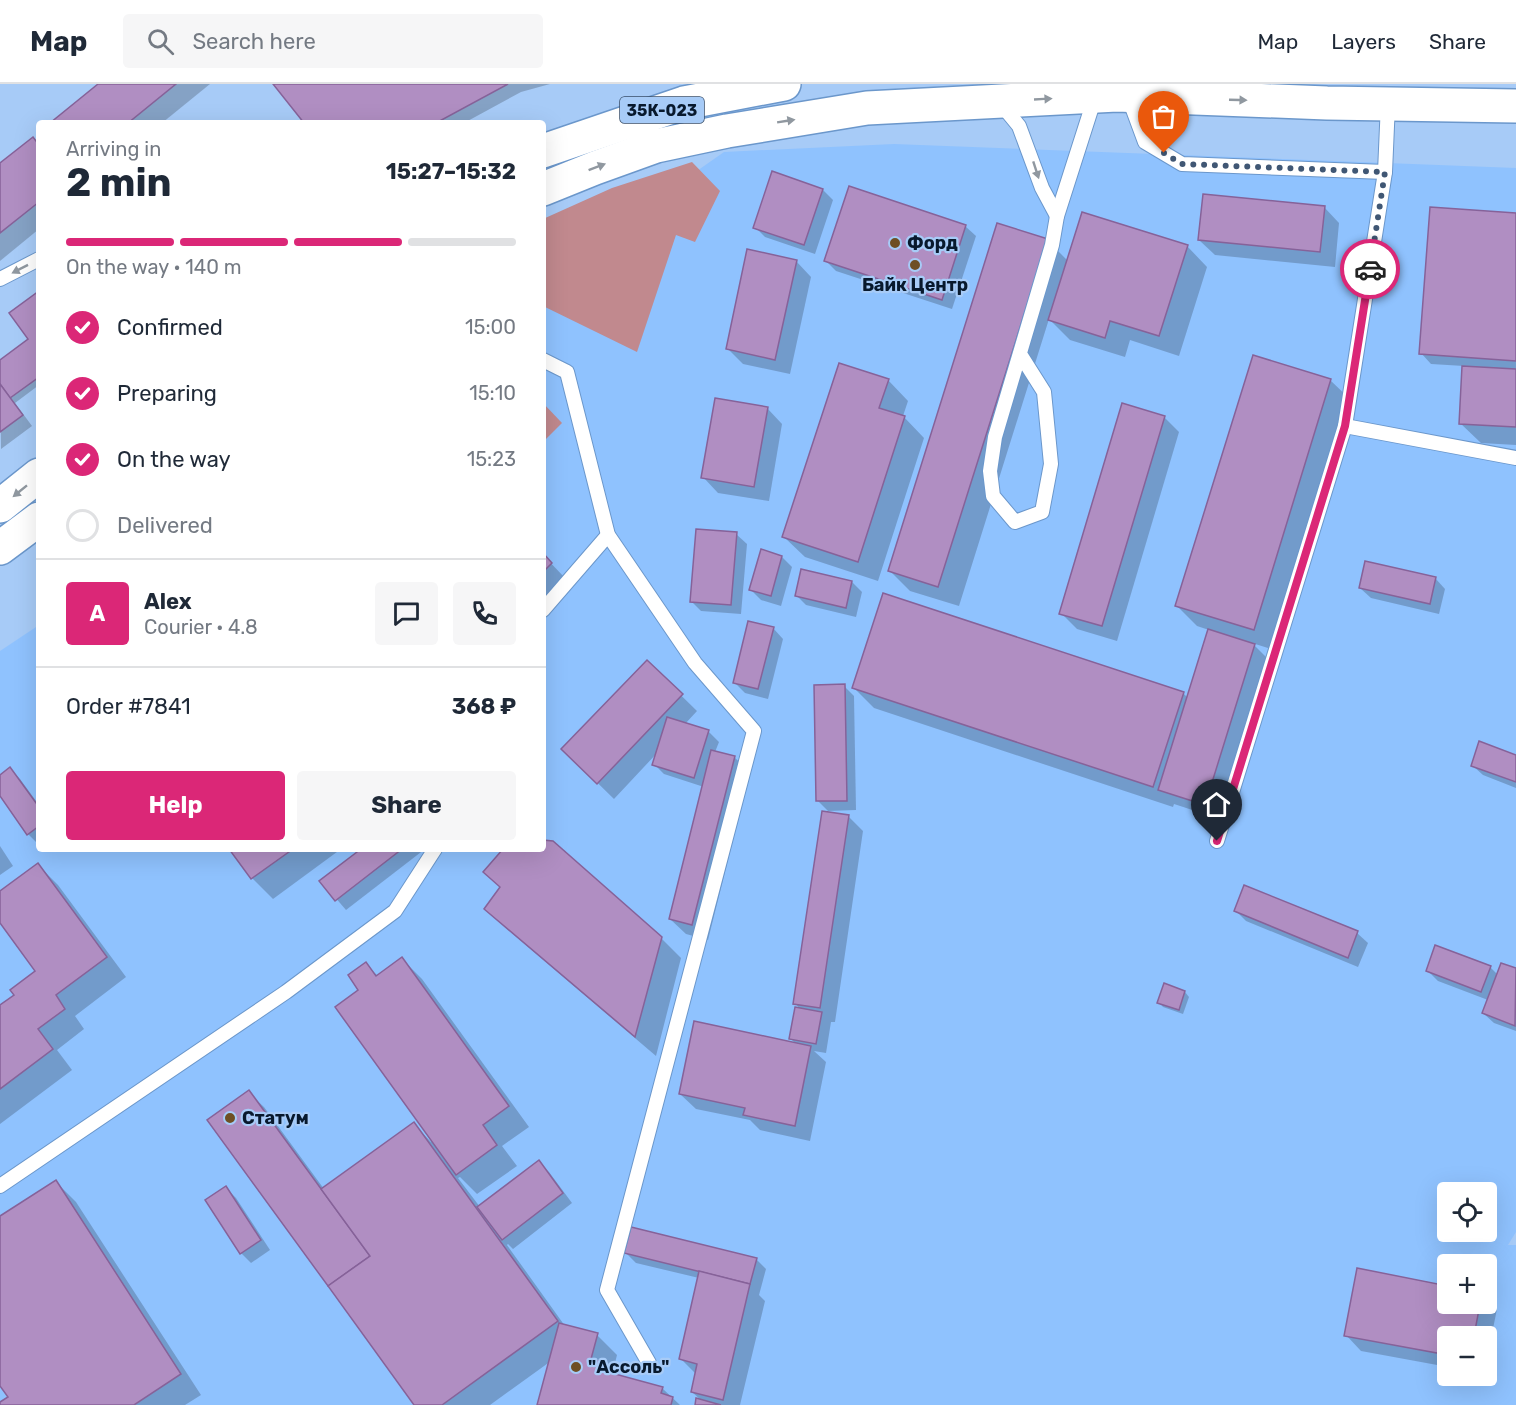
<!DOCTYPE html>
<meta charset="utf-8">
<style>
body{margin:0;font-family:Rubik,sans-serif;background:#f6f6f7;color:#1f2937;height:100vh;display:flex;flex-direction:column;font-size:22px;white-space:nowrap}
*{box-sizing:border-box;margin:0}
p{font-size:20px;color:#747a83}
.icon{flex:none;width:33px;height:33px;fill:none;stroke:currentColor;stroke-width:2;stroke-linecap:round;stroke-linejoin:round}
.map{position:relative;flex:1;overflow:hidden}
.drawer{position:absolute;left:36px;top:36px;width:510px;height:732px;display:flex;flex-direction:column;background:#fff;border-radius:6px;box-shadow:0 6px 24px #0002}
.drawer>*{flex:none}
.buttons{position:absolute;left:1437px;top:1098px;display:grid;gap:12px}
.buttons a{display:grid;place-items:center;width:60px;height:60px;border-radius:6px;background:#fff;box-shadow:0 6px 24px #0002;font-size:30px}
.pin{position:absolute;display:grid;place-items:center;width:51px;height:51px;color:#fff;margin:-62px -26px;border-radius:50% 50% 50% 0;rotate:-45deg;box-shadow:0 0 6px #0007}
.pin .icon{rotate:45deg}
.courier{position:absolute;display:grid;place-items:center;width:60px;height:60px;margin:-30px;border:4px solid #db2777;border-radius:50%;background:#fff;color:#222;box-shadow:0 2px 8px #0007}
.head em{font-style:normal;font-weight:700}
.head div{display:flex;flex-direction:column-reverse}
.head{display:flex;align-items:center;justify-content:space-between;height:102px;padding:0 30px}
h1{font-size:39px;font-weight:700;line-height:45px}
.bar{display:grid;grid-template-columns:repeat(4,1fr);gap:9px 6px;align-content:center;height:72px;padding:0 30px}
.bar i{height:8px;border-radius:4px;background:#e0e1e3}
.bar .active{background:#db2777}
.bar p{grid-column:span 4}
.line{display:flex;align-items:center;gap:15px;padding:0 30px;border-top:2px solid #e0e1e3}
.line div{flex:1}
.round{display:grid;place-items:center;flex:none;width:63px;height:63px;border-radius:6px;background:#f6f6f7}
ol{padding:0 30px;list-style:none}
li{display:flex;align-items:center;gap:18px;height:66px}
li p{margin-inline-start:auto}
li .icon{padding:6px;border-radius:50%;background:#db2777;color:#fff;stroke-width:4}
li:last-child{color:#747a83}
li i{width:33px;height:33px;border:3px solid #e0e1e3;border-radius:50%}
.cta{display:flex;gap:12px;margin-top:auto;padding:12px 30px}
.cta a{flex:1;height:69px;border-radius:6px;background:#db2777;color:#fff;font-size:24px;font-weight:700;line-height:69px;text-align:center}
.cta a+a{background:#f6f6f7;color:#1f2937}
header{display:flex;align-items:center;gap:36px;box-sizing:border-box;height:84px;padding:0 30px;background:#fff;border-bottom:2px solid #e0e1e3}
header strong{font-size:28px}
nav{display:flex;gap:33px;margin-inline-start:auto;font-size:21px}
.search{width:420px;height:54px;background:#f6f6f7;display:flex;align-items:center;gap:15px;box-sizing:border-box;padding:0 21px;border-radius:6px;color:#747a83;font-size:22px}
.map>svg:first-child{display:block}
</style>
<header>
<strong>Map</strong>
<div class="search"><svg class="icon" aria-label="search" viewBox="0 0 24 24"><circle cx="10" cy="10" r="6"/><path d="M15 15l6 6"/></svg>Search here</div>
<nav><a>Map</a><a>Layers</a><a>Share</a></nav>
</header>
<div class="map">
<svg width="1516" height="1321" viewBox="0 0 1516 1321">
<rect width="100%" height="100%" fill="#a7cbf7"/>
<path fill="#8fc2fe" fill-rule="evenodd" d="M894,60L1516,84V1148L1508,1161H1516V1321H0V567L39,541V765H543V195L724,68ZM1448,1108H1486V1148H1448ZM1448,1180H1486V1220H1448ZM1448,1252H1486V1292H1448Z"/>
<g fill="#c1898e">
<path d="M692,78L720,107L695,158L676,151L637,268L543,222V135L612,104Z"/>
<path d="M543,319L562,339L543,358Z"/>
</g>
<g fill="#0003">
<path d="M100,0H210L162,39H52Z"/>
<path d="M275,0H550L521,8L464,39H306Z"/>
<path d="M39,62V145L0,177V81Z"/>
<path d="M823,106L833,116L815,170L765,153L755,143Z"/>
<path d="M1324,123L1339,139L1335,183L1215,171L1199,156Z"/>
<path d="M1516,131V361L1481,359L1460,339L1464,282L1431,280L1421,269Z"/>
<path d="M965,142L976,152L952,225L836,187L826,177Z"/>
<path d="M1047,156L1068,177L1187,162L1207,183L1179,272L1130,256L1125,273L1070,256L1049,235L959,522L910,507L890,487Z"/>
<path d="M796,177L811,193L790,290L743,280L728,265Z"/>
<path d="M39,208V301L15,319L32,342L1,365L0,278L30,256Z"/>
<path d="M888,296L908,317L903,332L924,354L878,497L805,473L784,453Z"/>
<path d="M1330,296L1351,316L1274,566L1252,559L1270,577L1220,735L1174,720L1173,723L874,624L854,604L1183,609L1188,614L1209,546L1197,542L1177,522Z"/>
<path d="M767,324L782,340L769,417L718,409L703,393Z"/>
<path d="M1164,333L1179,348L1117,557L1077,545L1061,529Z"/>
<path d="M736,450L747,460L741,530L701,527L691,517Z"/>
<path d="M543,471L566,495L543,517Z"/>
<path d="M782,473L792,483L781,522L761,516L751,506Z"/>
<path d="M1435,494L1445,505L1439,530L1371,514L1360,504Z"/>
<path d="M852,498L862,508L856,533L806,521L796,511Z"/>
<path d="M773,544L783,555L768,615L745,609L735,599Z"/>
<path d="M647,578L697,627L685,640L708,647L719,658L715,668L734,673L750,688L708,856L686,850L670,835L704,703L664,690L654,680L658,668L614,715L563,665Z"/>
<path d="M844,602L854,612L856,726L828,727L818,717Z"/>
<path d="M1516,672V704L1483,691L1472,681Z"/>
<path d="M10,685L20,695L39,721L38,760L28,750L0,710V692Z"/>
<path d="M848,732L863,747L835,938H831L826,969L814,967L826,978L810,1057L760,1046L750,1036L696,1025L680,1010L796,960L790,954L800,925L795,919Z"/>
<path d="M543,757L661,854L681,874L656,972L507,845L486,825L501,804L485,788L505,765H543Z"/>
<path d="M0,762L13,782L0,791Z"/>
<path d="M231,765H341L273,815L252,794Z"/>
<path d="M364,765H425L346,826L322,798Z"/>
<path d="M38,781L58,801L126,893L75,932L84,945L57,966L72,986L0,1040V923L16,911L37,887L0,836V809Z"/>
<path d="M1245,803L1357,849L1368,859L1358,883L1246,837L1236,827Z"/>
<path d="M402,875L422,895L529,1043L502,1062L517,1082L477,1110L460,1093L458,1094L480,1123L538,1078L549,1088L572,1119L513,1165L508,1160L507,1161L565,1242L597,1251L617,1271L613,1287L618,1292L662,1304L680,1321H539L551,1277L490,1321H416L248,1008L264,1023L324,1105L414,1040L431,1058L433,1057L360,906L365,880L378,892Z"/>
<path d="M1502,881L1516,886V947L1494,939L1483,929L1488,916L1438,897L1428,887L1490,883L1498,891Z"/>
<path d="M1185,908L1189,913L1183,930L1163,923L1159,918Z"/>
<path d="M56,1098L76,1118L201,1311L185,1321H0L10,1314L0,1299V1134Z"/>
<path d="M226,1104L236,1114L270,1166L251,1179L241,1169Z"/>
<path d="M626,1169L756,1175L766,1185L759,1211L765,1217L740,1321H696L702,1317L692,1308L696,1290L681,1275L699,1194L636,1179Z"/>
<path d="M1486,1215L1497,1225L1486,1279V1252H1448V1283L1361,1267L1346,1251L1448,1220H1486Z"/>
</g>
<g fill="#b08ec2" stroke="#866299" stroke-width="1.5">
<path d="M98,0H176L128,39H50Z"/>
<path d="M273,0H508L436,39H304Z"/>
<path d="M33,53L39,61V118L0,149V79Z"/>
<path d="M772,87L823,105L804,161L753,144Z"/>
<path d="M849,102L966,141L942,216L824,177Z"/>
<path d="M1203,110L1325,122L1320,168L1198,156Z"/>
<path d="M1430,123L1516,129V277L1419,270Z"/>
<path d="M1082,128L1188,161L1159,252L1110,237L1105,254L1048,236Z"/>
<path d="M997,139L1048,155L938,503L888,487Z"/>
<path d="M747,165L797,176L775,276L726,265Z"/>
<path d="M39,207V293L10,314L0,300V276L28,255L9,229Z"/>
<path d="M1253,271L1331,295L1254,546L1175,522Z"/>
<path d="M839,279L889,295L879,324L905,332L858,478L782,453Z"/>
<path d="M1462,282L1516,285V343L1459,340Z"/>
<path d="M0,300L23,331L0,348Z"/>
<path d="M715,314L768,323L754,403L701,394Z"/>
<path d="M1122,319L1165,332L1102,542L1059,530Z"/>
<path d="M696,445L737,448L731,521L690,518Z"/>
<path d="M761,465L782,472L771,512L749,506Z"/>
<path d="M543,469L552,479L543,488Z"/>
<path d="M1365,477L1436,493L1430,520L1359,504Z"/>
<path d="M801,485L852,497L846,524L795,512Z"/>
<path d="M883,509L1184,608L1153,703L852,604Z"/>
<path d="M748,537L774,543L758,605L733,599Z"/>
<path d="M1208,545L1255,560L1205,721L1158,706Z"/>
<path d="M647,576L683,610L597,700L561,665Z"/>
<path d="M845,600L847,717H816L814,601Z"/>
<path d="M667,633L709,646L694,694L652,681Z"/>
<path d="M1479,657L1516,671V698L1471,682Z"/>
<path d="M711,666L735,672L692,841L669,835Z"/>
<path d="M10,683L39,723V742L27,751L0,712V691Z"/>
<path d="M822,727L849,731L820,924L793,920Z"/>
<path d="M543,756L553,757L662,853L635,953L484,825L500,803L483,788L503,765H543Z"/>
<path d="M229,765H293L251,795Z"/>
<path d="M361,765H402L335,817L319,797Z"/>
<path d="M38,779L107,873L56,911L65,925L38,945L53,965L0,1005V921L14,911L10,906L35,887L0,839V807Z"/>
<path d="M1244,801L1358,847L1348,874L1234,827Z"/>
<path d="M1435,861L1491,882L1481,908L1426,887Z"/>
<path d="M402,873L509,1022L483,1041L497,1061L456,1091L335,923L358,906L348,891L366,878L376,892Z"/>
<path d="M1501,879L1516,884L1515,942L1482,929Z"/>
<path d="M1164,899L1185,907L1179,926L1157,919Z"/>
<path d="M795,923L822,928L816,960L789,955Z"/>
<path d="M694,937L811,962L795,1042L743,1031L745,1024L679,1010Z"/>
<path d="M249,1006L370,1172L328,1202L207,1036Z"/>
<path d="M414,1038L558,1237L442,1321H414L328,1202L370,1172L321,1105Z"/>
<path d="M539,1076L563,1109L502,1156L477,1123Z"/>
<path d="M56,1096L181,1290L134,1321H0V1318L8,1313L0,1302V1132Z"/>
<path d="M226,1102L261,1156L240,1170L205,1116Z"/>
<path d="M631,1143L757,1174L750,1200L624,1169Z"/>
<path d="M1357,1184L1448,1202V1220H1480L1474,1252H1448V1271L1344,1252Z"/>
<path d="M699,1187L750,1200L723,1316L691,1308L697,1280L679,1275Z"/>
<path d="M559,1239L598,1249L591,1275L607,1279L604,1287L663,1303L661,1309L673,1313L671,1321H537Z"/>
<path d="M696,1314L721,1321H695Z"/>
</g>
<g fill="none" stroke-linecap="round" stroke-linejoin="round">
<g stroke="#6b97cb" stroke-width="16">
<g id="lane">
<path d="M1128,12L1145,58L1182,80L1385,88"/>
<path d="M1001,20L1019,42L1042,104L1057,132"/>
<path d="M0,195L39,175"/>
<path d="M1020,270L1044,308L1051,380L1042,428L1015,438L993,412L990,387L995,353L1052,161L1057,132L1095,13"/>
<path d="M543,276L567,288L608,451L695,579L754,647L607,1206L649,1279"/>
<path d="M1345,342L1516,374"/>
<path d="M543,526L608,451"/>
<path d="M1217,757L1345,342L1385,88L1388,19"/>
<path d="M0,1102L286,908L395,827L435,765"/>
</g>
</g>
<g stroke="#6b97cb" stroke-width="36">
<g id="primary">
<path d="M543,67L684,19L784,0"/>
<path d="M543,105L595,84L656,62L727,47L867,24L1117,11L1327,19L1516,22"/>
<path d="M0,422L39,391"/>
<path d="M0,464L39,435"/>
</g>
</g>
<use href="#lane" stroke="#fff" stroke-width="14"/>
<use href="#primary" stroke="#fff" stroke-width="33"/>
</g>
<defs><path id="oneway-solid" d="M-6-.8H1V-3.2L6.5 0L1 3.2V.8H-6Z" transform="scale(1.5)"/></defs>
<g fill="#9098a0">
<use href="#oneway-solid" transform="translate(1043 15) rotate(-3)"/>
<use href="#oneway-solid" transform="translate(1238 16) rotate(2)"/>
<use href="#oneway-solid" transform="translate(786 37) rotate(-9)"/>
<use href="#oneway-solid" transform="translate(597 83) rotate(-21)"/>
<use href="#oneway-solid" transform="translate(1036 86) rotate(72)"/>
<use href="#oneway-solid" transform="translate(20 185) rotate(153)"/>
<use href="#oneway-solid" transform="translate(20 407) rotate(141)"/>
</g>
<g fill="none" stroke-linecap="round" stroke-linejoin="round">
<path stroke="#405774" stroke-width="6" stroke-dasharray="0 10.8" d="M1164,69L1182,80L1385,88L1370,185"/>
<path stroke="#db2777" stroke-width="8" d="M1217,757L1345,342L1370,185"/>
</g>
<g fill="#6e4f24" stroke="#a7cbf7" stroke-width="2">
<circle cx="895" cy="159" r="6"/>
<circle cx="915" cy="181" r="6"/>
<circle cx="230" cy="1034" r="6"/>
<circle cx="576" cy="1283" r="6"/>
</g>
<g text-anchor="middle" stroke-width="4.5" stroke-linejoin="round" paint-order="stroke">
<rect fill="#a7cbf7" stroke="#384e6a" stroke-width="1.5" x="620" y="13" width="84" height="26" rx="4.5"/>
<g font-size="16" font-weight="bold" fill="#08192d">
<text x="662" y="32">35К-023</text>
</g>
<g font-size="18" font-weight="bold" fill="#08192d" stroke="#a7cbf7" text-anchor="start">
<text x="907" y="165">Форд</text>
<text x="915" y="207" text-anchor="middle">Байк Центр</text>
<text x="242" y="1040">Статум</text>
<text x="588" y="1289">"Ассоль"</text>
</g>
</g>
</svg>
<div class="buttons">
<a><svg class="icon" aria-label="locate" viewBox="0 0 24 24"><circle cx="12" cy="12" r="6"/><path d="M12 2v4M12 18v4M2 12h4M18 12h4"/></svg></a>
<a>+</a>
<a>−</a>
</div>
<div class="pin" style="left:1164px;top:69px;background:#ea580c"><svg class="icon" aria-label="bag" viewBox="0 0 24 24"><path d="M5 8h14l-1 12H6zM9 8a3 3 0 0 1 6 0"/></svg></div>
<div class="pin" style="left:1217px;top:757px;background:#1f2937"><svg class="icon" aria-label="home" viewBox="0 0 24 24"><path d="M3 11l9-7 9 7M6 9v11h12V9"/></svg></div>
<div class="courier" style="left:1370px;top:185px"><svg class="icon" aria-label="car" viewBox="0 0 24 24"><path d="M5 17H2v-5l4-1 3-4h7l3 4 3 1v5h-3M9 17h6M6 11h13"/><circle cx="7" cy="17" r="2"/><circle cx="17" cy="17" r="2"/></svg></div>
<section class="drawer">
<div class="head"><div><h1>2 min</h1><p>Arriving in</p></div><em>15:27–15:32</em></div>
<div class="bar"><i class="active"></i><i class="active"></i><i class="active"></i><i></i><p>On the way · 140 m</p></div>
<ol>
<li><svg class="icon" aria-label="check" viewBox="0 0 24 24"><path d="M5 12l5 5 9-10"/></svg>Confirmed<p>15:00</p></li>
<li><svg class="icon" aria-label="check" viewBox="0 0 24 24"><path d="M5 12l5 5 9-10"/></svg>Preparing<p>15:10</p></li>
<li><svg class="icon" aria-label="check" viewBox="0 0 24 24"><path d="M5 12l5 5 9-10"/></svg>On the way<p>15:23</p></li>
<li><i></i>Delivered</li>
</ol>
<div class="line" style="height:108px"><b class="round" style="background:#db2777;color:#fff">A</b><div><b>Alex</b><p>Courier · 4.8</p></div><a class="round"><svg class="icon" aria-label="chat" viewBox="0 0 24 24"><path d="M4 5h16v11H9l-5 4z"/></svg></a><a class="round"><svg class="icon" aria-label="phone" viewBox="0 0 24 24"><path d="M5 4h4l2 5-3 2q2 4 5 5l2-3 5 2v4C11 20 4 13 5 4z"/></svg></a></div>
<div class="line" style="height:78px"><div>Order #7841</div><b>368 ₽</b></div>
<div class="cta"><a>Help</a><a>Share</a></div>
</section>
</div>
